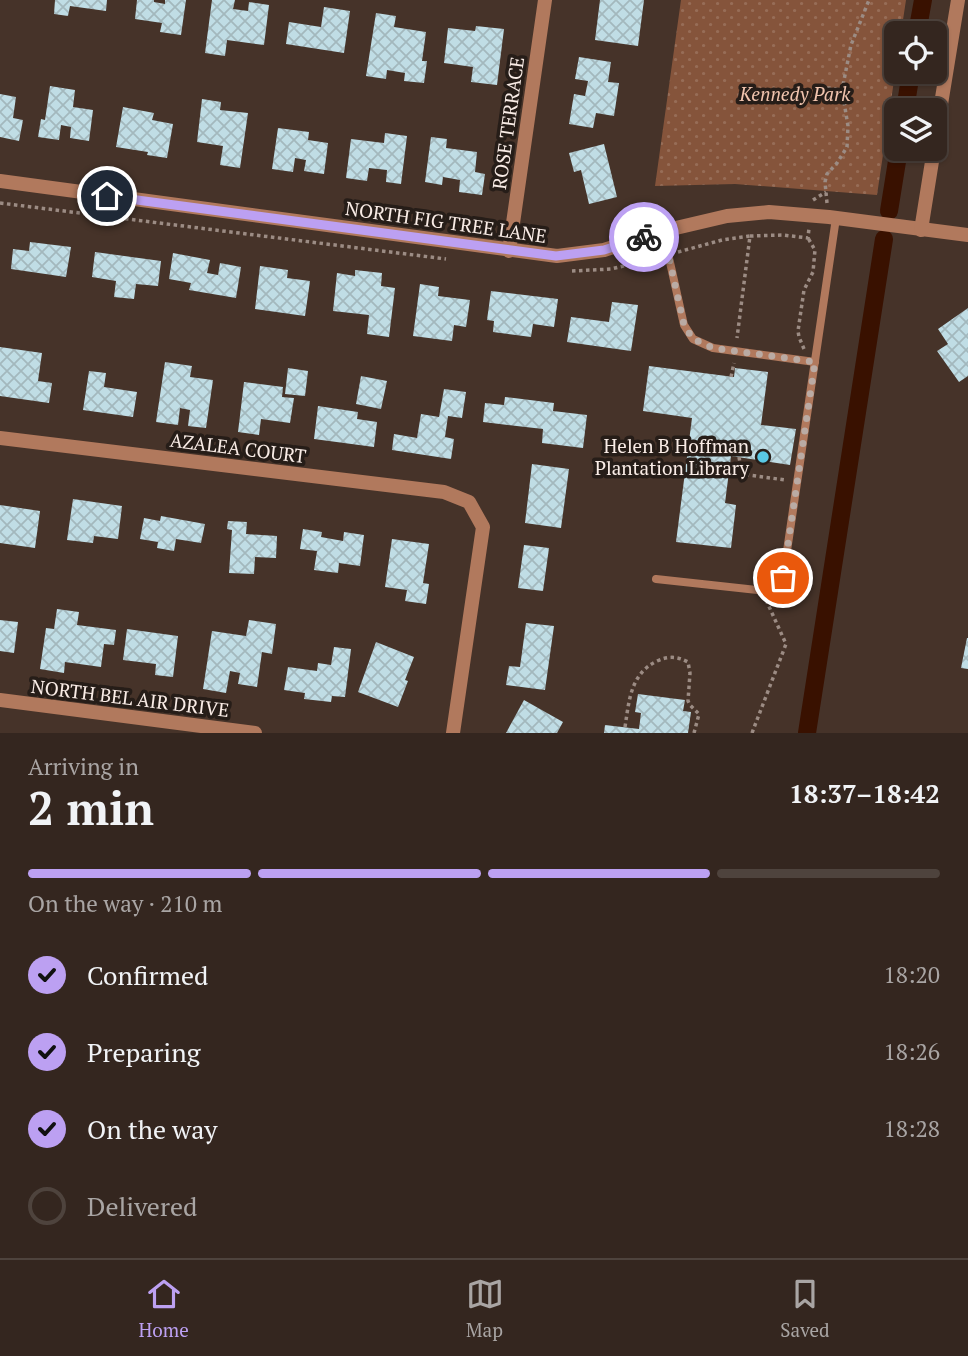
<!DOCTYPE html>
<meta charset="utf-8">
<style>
body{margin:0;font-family:"PT Serif",serif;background:#3f322c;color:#f1f3f6;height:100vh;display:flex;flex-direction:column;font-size:26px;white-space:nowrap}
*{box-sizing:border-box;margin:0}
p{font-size:23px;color:#a9a5a4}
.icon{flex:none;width:38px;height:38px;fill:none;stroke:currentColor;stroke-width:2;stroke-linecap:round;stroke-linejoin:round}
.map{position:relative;height:733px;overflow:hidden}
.details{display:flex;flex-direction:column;background:#34261f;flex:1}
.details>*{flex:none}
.tools{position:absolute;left:884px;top:21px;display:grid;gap:14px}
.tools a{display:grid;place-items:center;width:63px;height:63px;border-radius:10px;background:#34261f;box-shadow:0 2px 5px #0004,0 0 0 2px #4e433d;font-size:35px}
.pin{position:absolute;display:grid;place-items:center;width:60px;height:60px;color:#fff;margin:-30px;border:4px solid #fff;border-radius:50%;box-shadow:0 2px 7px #0007}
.courier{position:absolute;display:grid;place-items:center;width:70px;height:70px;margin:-35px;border:5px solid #bca0f2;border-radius:50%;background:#fff;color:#222;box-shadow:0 2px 9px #0007}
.overview em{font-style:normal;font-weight:800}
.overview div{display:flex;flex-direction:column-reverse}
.overview{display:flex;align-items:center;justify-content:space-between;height:119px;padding:0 28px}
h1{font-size:46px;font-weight:800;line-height:52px}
.bar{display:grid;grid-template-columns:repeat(4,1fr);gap:10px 7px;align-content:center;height:84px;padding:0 28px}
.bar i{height:9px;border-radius:5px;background:#4e433d}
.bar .on{background:#bca0f2}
.bar p{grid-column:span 4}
ol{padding:0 28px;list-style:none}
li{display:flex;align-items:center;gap:21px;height:77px}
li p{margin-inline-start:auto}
li .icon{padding:7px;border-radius:50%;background:#bca0f2;color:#111;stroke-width:4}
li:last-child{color:#a9a5a4}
li i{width:38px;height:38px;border:4px solid #4e433d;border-radius:50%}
.dock{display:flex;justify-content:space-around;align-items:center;height:98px;border-top:2px solid #4e433d;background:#34261f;font-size:19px;color:#a9a5a4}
.dock a{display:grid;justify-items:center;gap:4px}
.dock .on{color:#bca0f2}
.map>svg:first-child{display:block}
</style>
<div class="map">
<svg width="968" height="733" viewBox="0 0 968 733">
<defs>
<pattern id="park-dots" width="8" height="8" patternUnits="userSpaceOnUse" patternTransform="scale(1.75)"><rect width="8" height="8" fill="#85543b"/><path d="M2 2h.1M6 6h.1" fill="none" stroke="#976d57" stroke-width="1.8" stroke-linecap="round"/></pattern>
<pattern id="building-cross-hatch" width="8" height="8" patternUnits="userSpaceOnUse" patternTransform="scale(1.75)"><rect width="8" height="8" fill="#c0dde5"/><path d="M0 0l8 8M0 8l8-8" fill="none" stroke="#a3b8bd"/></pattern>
</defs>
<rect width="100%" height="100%" fill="#463329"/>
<path fill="url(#park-dots)" d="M681,0H906L901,33H896V67L877,195L735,184L655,186Z"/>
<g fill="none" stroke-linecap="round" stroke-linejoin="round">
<g stroke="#391100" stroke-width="18">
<path d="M917,33L923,0"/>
<path d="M905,110L911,72"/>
<path d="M889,211L899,149"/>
<path d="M807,733L884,239"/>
</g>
</g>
<g fill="url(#building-cross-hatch)">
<path d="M55,0H107L106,11L70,6L68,16L54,14Z"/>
<path d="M137,0H154V2L165,4V0H186L181,35L160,32L162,23L135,19Z"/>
<path d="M212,0H235L233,9L248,11L249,2L269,5L264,45L227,40L225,56L205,53Z"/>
<path d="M600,0H644L638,46L595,40Z"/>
<path d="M324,7L350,11L344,53L286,44L289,22L321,27Z"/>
<path d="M376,13L396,16L394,27L426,32L422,61H427L424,83L404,81L405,73L387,70L386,79L366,76Z"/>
<path d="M476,26L504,29L497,85L471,82L473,67L444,63L448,28L475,31Z"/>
<path d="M579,57L611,62L608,82L619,83L614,116L596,113L593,128L569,124L574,94L585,96L588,81L575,79Z"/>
<path d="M50,86L75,90L73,107L93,110L89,141L70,138L71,127L61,125L59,140L38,137L41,119L45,120Z"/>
<path d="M0,94L16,97L13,118L23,120L19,141L0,137Z"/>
<path d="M202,99L221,102L220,110L248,113L240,168L220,165L223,146L197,142Z"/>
<path d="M123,107L154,113L152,120L173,124L167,158L147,155L148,152L116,147Z"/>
<path d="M278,128L309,132L308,140L328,143L324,174L304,171L306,160L295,158L293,172L272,169Z"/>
<path d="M385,133L407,136L401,184L386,182L387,170L369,168L367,181L346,178L351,139L384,143Z"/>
<path d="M431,137L447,139L446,148L477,152L475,172L485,174L482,195L459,192L460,180L443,177L442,185L425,182Z"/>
<path d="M604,144L617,197L589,204L581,170L574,172L569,153Z"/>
<path d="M30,242L71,247L66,277L11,269L13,249L29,251Z"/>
<path d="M95,252L161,261L158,286L136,284L134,299L114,297L116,281L92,277Z"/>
<path d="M173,253L210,260L207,273L218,275L220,263L241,267L236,298L189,290L191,283L169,279Z"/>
<path d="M260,266L288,270L287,278L310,281L305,316L255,309Z"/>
<path d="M355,270L382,273L381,286L395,288L389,337L367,334L369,315L333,311L337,273L355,276Z"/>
<path d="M420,284L439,287L438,296L470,300L466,327L454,325L452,341L413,336Z"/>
<path d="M491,291L558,299L554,327L533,324L531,337L493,332L494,321L487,320Z"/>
<path d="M612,302L638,305L631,351L567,342L571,317L609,322Z"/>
<path d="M968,308V376L959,382L937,351L948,344L938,329Z"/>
<path d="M0,347L42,353L38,381L52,383L49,403L0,396Z"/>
<path d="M165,362L192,366L190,377L213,380L206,428L188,426L190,410L180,408L178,425L156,422Z"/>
<path d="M649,366L734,377L735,368L768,372L761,425L796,429L790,465L731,456L725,503L736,505L731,548L676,542L692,418L643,411Z"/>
<path d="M288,368L308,371L305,396L285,394Z"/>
<path d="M89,371L106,373L104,387L137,392L133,417L83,410Z"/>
<path d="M361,376L387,381L381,409L356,404Z"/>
<path d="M244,382L283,387L282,397L294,398L290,423L261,419L259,435L238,432Z"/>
<path d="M444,389L466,392L462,418L448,416L445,437L454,439L451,459L392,450L394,434L417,438L421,414L439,417Z"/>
<path d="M505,397L554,403L553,411L587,415L583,448L542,443L543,429L483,422L485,403L504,405Z"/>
<path d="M318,406L358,412L357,419L377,422L374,447L314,439Z"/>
<path d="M532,464L569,469L561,528L525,523Z"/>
<path d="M73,499L122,506L118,539L94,536L93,543L67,540Z"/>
<path d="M0,505L40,511L35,548L0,543Z"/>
<path d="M161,516L205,524L201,543L176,539L174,551L157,548L158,542L140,539L144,518L160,521Z"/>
<path d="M228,521L247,522L246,534L277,536L276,558L255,557L254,574L229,573L232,530L227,529Z"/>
<path d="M303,529L322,532L321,537L343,541L344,532L364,535L360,566L339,563L338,573L314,570L317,551L300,549Z"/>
<path d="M392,539L429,544L423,583L429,584L426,604L405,601L407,590L385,587Z"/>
<path d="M524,545L549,548L543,591L518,588Z"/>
<path d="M57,609L79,612L77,625L116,630L114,645L104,644L101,667L65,662L64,673L40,669L46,628L54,629Z"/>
<path d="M0,620L18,622L14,653L0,651Z"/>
<path d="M249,620L276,624L272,654L262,652L257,687L238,684L240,673L230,671L226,693L203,689L212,631L246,636Z"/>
<path d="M526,623L554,626L545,690L506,685L509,666L520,667Z"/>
<path d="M127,629L178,636L173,677L155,675L156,664L123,660Z"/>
<path d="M967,638H968V669L961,668Z"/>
<path d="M376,642L414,657L405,680L408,681L398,707L358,692Z"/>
<path d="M334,647L351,649L345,697L332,696L331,702L304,699L305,693L284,690L288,667L317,671L318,663L331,665Z"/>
<path d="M638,694L685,700L683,711L691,712L688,733H604L605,725L639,729L641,713L635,712Z"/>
<path d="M524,700L563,722L557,733H506Z"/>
</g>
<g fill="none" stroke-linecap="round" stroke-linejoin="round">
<g stroke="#9c8c84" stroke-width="3.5" stroke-dasharray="3.5 3.5" stroke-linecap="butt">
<path d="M827,88L842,90"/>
<path d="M813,200L826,192"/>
<path d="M0,203L446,259"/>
<path d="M827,203L825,182L827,174L837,163L847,147L848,126L842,90L851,45L869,0"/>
<path d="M750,236L783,235L808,238L809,228"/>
<path d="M678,252L722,240L750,236L737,338"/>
<path d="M572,271L611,269L657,258"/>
<path d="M804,349L799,337L798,331L804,290L813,272L815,250L808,238"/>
<path d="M731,377L734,363"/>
<path d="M739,457L742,474L785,480"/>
<path d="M625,727C629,702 630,674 657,661C668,656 677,656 688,662L690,673L688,701L690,705L699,714L694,733"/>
<path d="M752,733L786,644L767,602"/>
</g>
<g stroke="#b1795d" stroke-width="8">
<path d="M663,231L684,325L693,339L713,348L815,362"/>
<path d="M656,579L766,591L783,578L836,218"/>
</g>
<g stroke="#b1795d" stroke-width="14">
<path d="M934,147L958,0"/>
<path d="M0,181L557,256L604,250L663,231L727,216L769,212L829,217L968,235"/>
<path d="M921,230L934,149"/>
<path d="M509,251L545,0"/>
<path d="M0,438L444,492L469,502L483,527L453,733"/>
<path d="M0,700L255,733"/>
</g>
</g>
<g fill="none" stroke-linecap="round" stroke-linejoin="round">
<path stroke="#baaba4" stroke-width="7" stroke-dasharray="0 12.6" d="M644,237L663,231L684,325L693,339L713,348L815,362L783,578"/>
<path stroke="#bca0f2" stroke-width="9" d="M107,196L556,256L604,250L644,237"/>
</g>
<circle fill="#59c8e4" stroke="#261d18" stroke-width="2.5" cx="763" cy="457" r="7"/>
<g text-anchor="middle" stroke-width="7" stroke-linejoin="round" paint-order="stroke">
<g font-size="19" font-style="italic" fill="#f1c4ae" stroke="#261d18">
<text x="795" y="101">Kennedy Park</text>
</g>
<g font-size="19" fill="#f9ece6" stroke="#261d18">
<text transform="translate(508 123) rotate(-82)" y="7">ROSE TERRACE</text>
<text transform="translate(446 222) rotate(8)" y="7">NORTH FIG TREE LANE</text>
<text transform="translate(238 448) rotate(7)" y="7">AZALEA COURT</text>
<text transform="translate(130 698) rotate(7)" y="7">NORTH BEL AIR DRIVE</text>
</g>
<g font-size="19" fill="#f9ece6" stroke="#261d18" text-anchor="end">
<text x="749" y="453">Helen B Hoffman<tspan x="749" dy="22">Plantation Library</tspan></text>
</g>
</g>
</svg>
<div class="tools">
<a><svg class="icon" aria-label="locate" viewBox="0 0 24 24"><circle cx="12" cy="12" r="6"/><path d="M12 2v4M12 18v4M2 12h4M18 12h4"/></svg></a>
<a><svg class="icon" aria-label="layers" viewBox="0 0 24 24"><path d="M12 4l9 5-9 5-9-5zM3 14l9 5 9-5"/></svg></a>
</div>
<div class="pin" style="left:783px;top:578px;background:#ea580c"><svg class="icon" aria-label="bag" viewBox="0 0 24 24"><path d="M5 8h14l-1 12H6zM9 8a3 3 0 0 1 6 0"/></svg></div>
<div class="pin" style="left:107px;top:196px;background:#1f2937"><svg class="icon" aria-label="home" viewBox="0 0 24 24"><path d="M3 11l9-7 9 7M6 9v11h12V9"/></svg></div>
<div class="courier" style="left:644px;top:237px"><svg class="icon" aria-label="bike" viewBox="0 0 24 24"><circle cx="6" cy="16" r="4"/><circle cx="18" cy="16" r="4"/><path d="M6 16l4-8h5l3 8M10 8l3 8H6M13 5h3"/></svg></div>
</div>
<section class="details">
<div class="overview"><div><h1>2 min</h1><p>Arriving in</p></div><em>18:37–18:42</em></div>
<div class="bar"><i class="on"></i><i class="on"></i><i class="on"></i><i></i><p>On the way · 210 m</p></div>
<ol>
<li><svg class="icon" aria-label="check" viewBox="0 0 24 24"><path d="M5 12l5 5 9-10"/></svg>Confirmed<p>18:20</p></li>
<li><svg class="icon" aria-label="check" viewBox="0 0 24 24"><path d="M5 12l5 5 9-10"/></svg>Preparing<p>18:26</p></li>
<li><svg class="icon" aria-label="check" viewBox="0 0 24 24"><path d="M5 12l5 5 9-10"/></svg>On the way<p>18:28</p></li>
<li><i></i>Delivered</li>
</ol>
</section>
<nav class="dock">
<a class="on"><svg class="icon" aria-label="home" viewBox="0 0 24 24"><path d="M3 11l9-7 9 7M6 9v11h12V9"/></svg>Home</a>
<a><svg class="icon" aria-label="map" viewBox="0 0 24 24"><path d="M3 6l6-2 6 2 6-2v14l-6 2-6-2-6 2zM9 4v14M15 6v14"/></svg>Map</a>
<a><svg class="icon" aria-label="saved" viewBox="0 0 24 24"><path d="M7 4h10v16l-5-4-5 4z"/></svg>Saved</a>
</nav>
